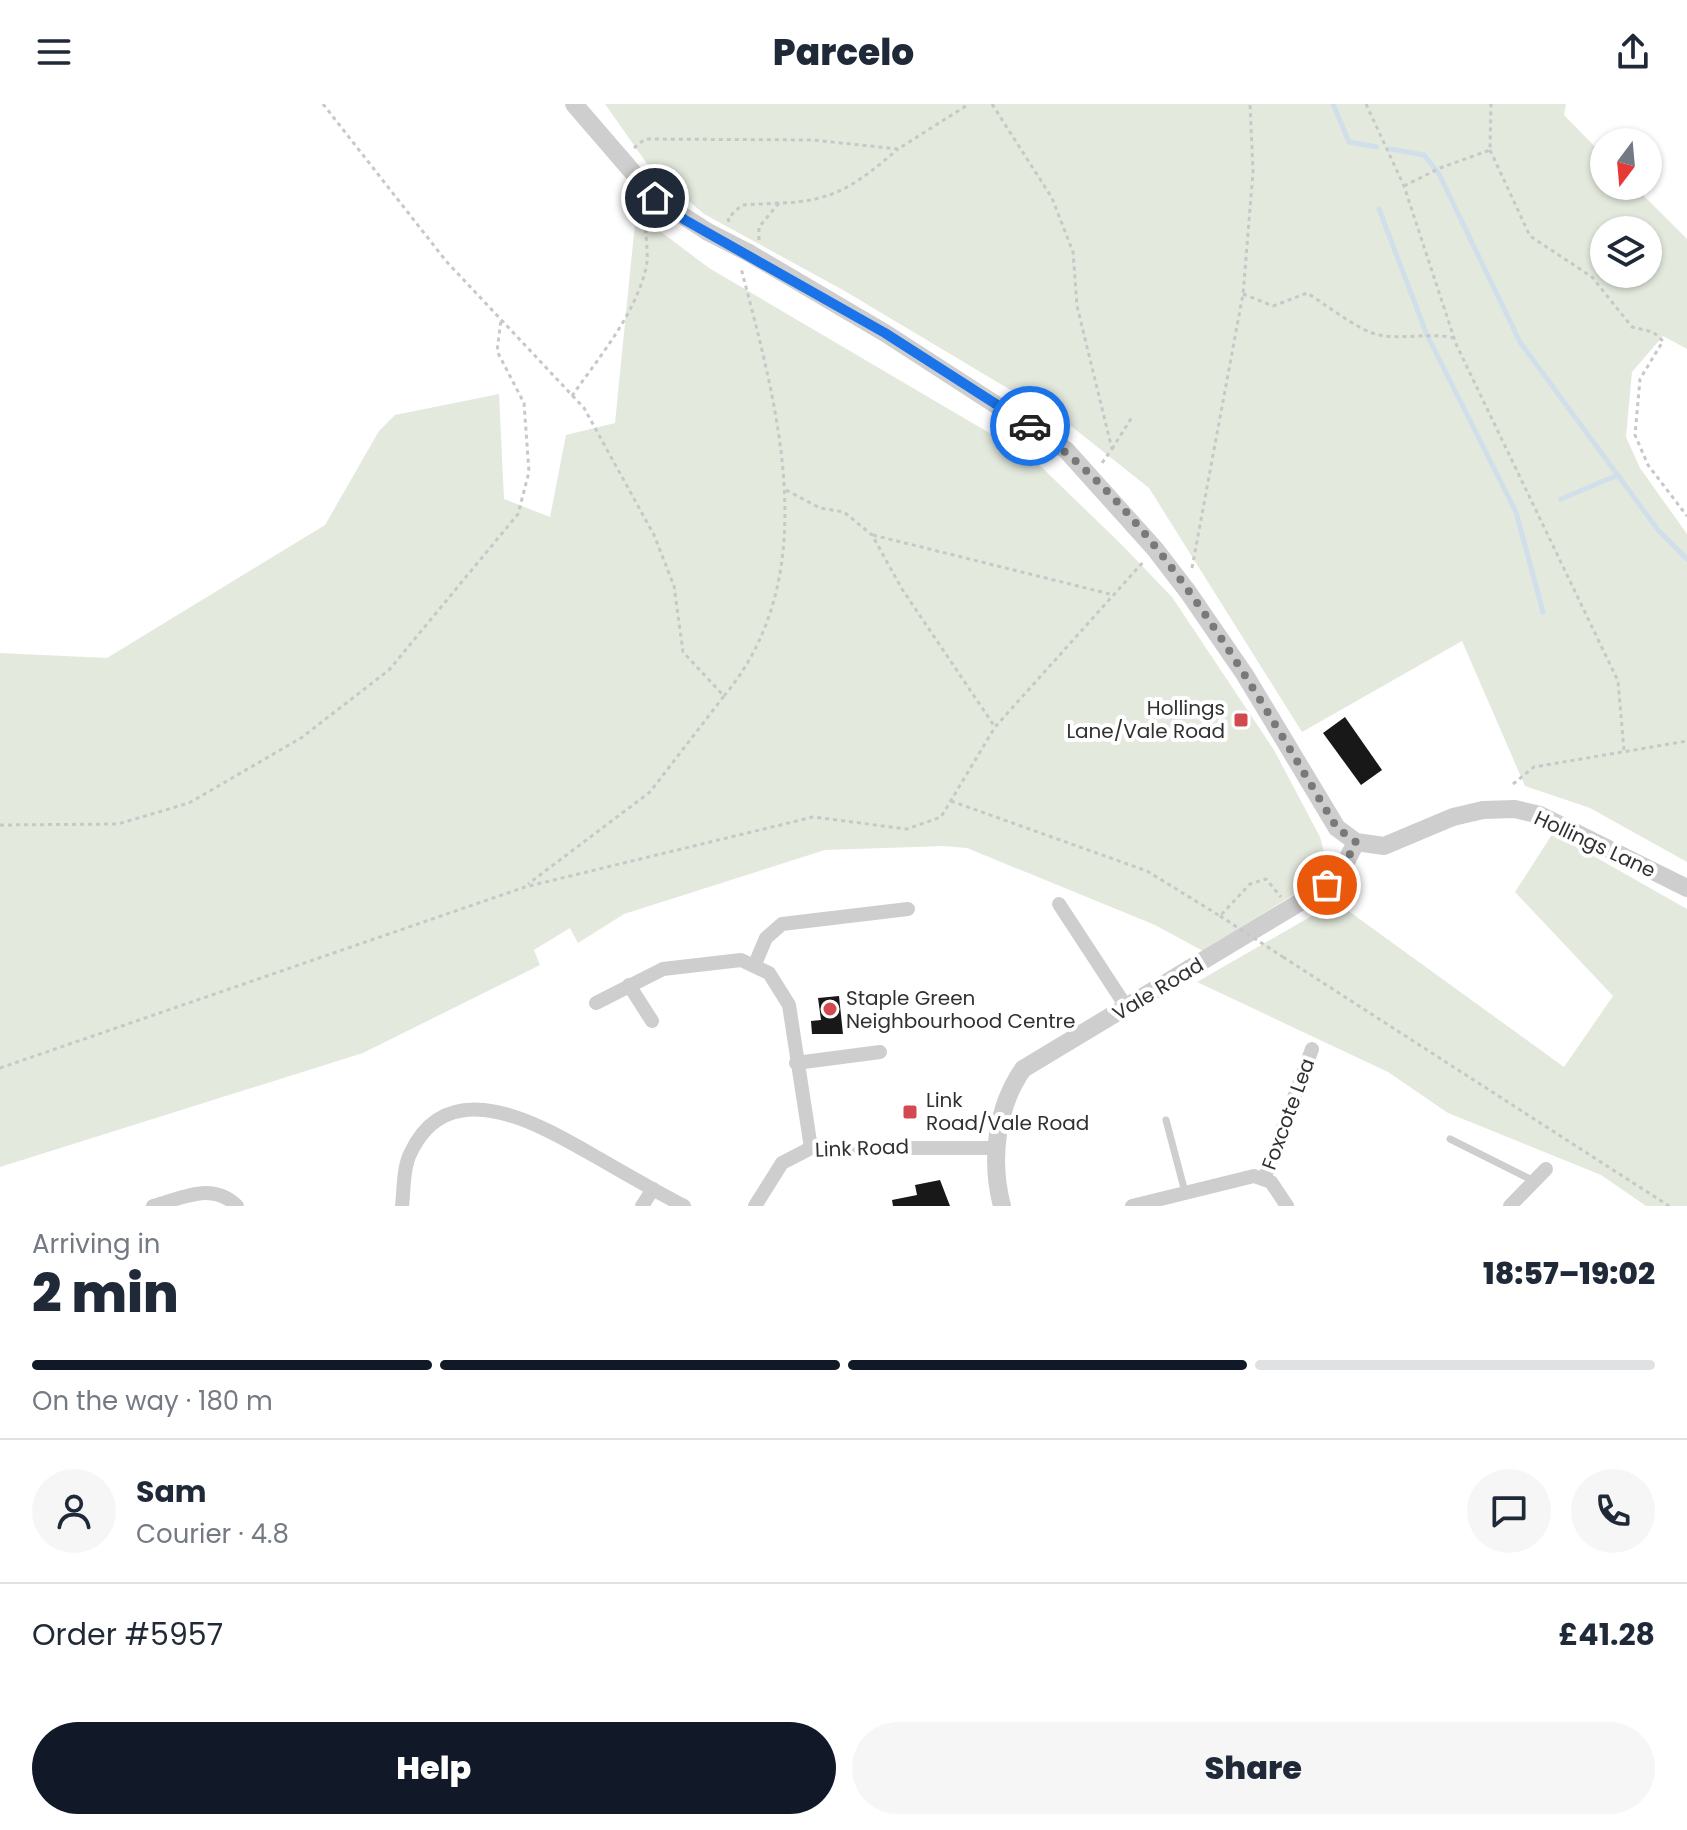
<!DOCTYPE html>
<meta charset="utf-8">
<style>
body{margin:0;font-family:Poppins,sans-serif;background:#f6f6f7;color:#1f2937;height:100vh;display:flex;flex-direction:column;font-size:30px;white-space:nowrap}
*{box-sizing:border-box;margin:0}
p{font-size:26px;color:#747a83}
.icon{flex:none;width:44px;height:44px;fill:none;stroke:currentColor;stroke-width:2;stroke-linecap:round;stroke-linejoin:round}
.map{position:relative;height:1102px;overflow:hidden}
.details{display:flex;flex-direction:column;background:#fff;flex:1}
.details>*{flex:none}
.needle{width:52px;rotate:196deg}
.tools{position:absolute;left:1590px;top:24px;display:grid;gap:16px}
.tools a{display:grid;place-items:center;width:72px;height:72px;border-radius:50%;background:#fff;box-shadow:0 2px 6px #0004;font-size:40px}
.pin{position:absolute;display:grid;place-items:center;width:68px;height:68px;color:#fff;margin:-34px;border:4px solid #fff;border-radius:50%;box-shadow:0 2px 8px #0007}
.courier{position:absolute;display:grid;place-items:center;width:80px;height:80px;margin:-40px;border:6px solid #1a73e8;border-radius:50%;background:#fff;color:#222;box-shadow:0 2px 10px #0007}
.head em{font-style:normal;font-weight:800}
.head div{display:flex;flex-direction:column-reverse}
.head{display:flex;align-items:center;justify-content:space-between;height:136px;padding:0 32px}
h1{font-size:52px;font-weight:800;line-height:60px}
.bar{display:grid;grid-template-columns:repeat(4,1fr);gap:12px 8px;align-content:center;height:96px;padding:0 32px}
.bar i{height:10px;border-radius:6px;background:#e0e1e3}
.bar .selected{background:#111827}
.bar p{grid-column:span 4}
.line{display:flex;align-items:center;gap:20px;padding:0 32px;border-top:2px solid #e0e1e3}
.line div{flex:1}
.round{display:grid;place-items:center;flex:none;width:84px;height:84px;border-radius:42px;background:#f6f6f7}
.cta{display:flex;gap:16px;margin-top:auto;padding:16px 32px}
.cta a{flex:1;height:92px;border-radius:48px;background:#111827;color:#fff;font-size:32px;font-weight:800;line-height:92px;text-align:center}
.cta a+a{background:#f6f6f7;color:#1f2937}
header{display:flex;justify-content:space-between;align-items:center;height:104px;padding:0 32px;background:#fff;font-size:36px;font-weight:800}
.map>svg:first-child{display:block}
</style>
<header><svg class="icon" aria-label="menu" viewBox="0 0 24 24"><path d="M4 6h16M4 12h16M4 18h16"/></svg>Parcelo<svg class="icon" aria-label="share" viewBox="0 0 24 24"><path d="M12 15V3M7 8l5-5 5 5M5 13v7h14v-7"/></svg></header>
<div class="map">
<svg width="1687" height="1102" viewBox="0 0 1687 1102">
<rect width="100%" height="100%" fill="#fff"/>
<g fill="#e4e9de" fill-rule="evenodd">
<path d="M605,0H1566L1564,11L1604,52V82H1634L1687,135V245L1663,232L1632,268L1626,333L1640,364L1687,430V758L1590,704L1525,682L1462,537L1302,628L1149,384L1071,322L843,186L704,110L650,64ZM1604,126H1648V170H1604Z"/>
<path d="M636,109L709,164L1032,354L1120,439L1172,493L1274,646L1320,733L1324,748L1317,776L1203,847L1155,821L967,744L944,742L825,746L624,810L578,839L570,824L534,846L540,861L363,949L0,1063V549L107,554L325,421L379,327L395,311L499,290L504,395L550,413L566,331L615,319Z"/>
<path d="M1553,729L1687,805V1102H1646L1601,1071L1448,1009L1388,968L1197,878L1336,798L1564,963L1613,892L1515,788Z"/>
</g>
<g fill="none" stroke-linecap="round" stroke-linejoin="round">
<g stroke="#d0dfea" stroke-width="5">
<path d="M1333,0L1349,38L1377,43"/>
<path d="M1390,45L1424,51L1439,70L1520,238L1658,426L1687,455"/>
<path d="M1379,105L1427,231L1516,408L1543,508"/>
<path d="M1561,395L1618,371"/>
</g>
</g>
<g fill="#181818">
<path d="M1345,613L1382,666L1361,681L1323,629Z"/>
<path d="M839,892L843,930H812L811,917L821,916L818,894Z"/>
<path d="M940,1076L950,1102H893L892,1096L917,1091L915,1081Z"/>
</g>
<g fill="none" stroke-linecap="round" stroke-linejoin="round">
<g stroke="#c8c8c8" stroke-width="3" stroke-dasharray="4 4" stroke-linecap="butt">
<path d="M323,0L446,157L584,304L654,431L674,482L683,548L724,592L650,688L528,780"/>
<path d="M992,0L1052,94L1073,148L1077,202L1112,345L1102,359"/>
<path d="M1366,0L1404,82L1456,240L1618,577L1624,647"/>
<path d="M634,44L645,35L813,36L898,45L969,0"/>
<path d="M1490,46L1530,132L1592,173L1632,223L1653,228L1663,237L1640,275L1635,331L1648,361L1687,412"/>
<path d="M1404,82L1440,64L1490,46L1491,0"/>
<path d="M729,118L728,114L742,101L779,99"/>
<path d="M759,136V123L779,99C834,98 857,80 898,45"/>
<path d="M1243,190L1273,202L1307,189C1325,200 1359,227 1379,231C1404,236 1429,228 1454,234"/>
<path d="M572,292C599,253 635,211 646,164C650,145 642,127 649,109"/>
<path d="M1112,345L1132,313"/>
<path d="M786,386L820,404L844,408L872,431L902,485L995,623"/>
<path d="M873,431L1114,491"/>
<path d="M1192,464L1243,190L1253,68L1250,0"/>
<path d="M724,592C826,470 777,302 741,164"/>
<path d="M1513,680L1534,663L1687,637"/>
<path d="M951,697L1147,767L1220,812L1250,780L1266,775L1281,793"/>
<path d="M0,721L118,720L189,699L301,634L389,566L518,410L529,368L524,299L497,247L501,216"/>
<path d="M1283,853L1669,1102"/>
<path d="M0,964L525,783L813,713L907,725L941,713L995,623L1144,457"/>
</g>
<g stroke="#cecece" stroke-width="7">
<path d="M1166,1016L1185,1088"/>
<path d="M1450,1035L1534,1077"/>
</g>
<g stroke="#cecece" stroke-width="14">
<path d="M1059,800L1127,904"/>
<path d="M755,860L766,834L782,820L908,805"/>
<path d="M629,881L652,917"/>
<path d="M596,899L663,865L741,856L769,869L789,901L811,1044"/>
<path d="M796,959L880,948"/>
<path d="M1264,1075L1312,945"/>
<path d="M153,1102C183,1094 212,1077 237,1102"/>
<path d="M402,1102C404,1085 403,1063 411,1048C451,965 545,1024 598,1054C626,1070 655,1087 684,1102"/>
<path d="M642,1102L653,1085"/>
<path d="M755,1102L782,1059L811,1044H996"/>
<path d="M1132,1102L1254,1072L1271,1078L1287,1102"/>
<path d="M1510,1102L1546,1065"/>
</g>
<g stroke="#cecece" stroke-width="18">
<path d="M574,0L655,94L708,128"/>
<path d="M749,149L885,229L1066,346L1155,445L1188,488L1245,571L1337,724L1356,738L1384,742L1453,713L1483,706L1515,705L1540,711L1687,784"/>
<path d="M1002,1102C990,1056 996,1004 1023,965L1312,791L1342,766L1356,738"/>
</g>
<path stroke="#c8c8c8" stroke-width="3" stroke-dasharray="4 4" stroke-linecap="butt" d="M1220,812L1283,853"/>
<path stroke="#cecece" stroke-width="18" d="M708,128L749,149"/>
</g>
<g fill="none" stroke-linecap="round" stroke-linejoin="round">
<path stroke="#797979" stroke-width="8" stroke-dasharray="0 14.4" d="M1030,322C1158,406 1258,594 1337,724L1356,738L1342,766L1327,781"/>
<path stroke="#1a73e8" stroke-width="10" d="M655,94L685,116L885,229L1030,322"/>
</g>
<g fill="#d2494f" stroke="#fff" stroke-width="3">
<rect x="1233" y="608" width="16" height="16" rx="4"/>
<circle cx="830" cy="905" r="8"/>
<rect x="902" y="1000" width="16" height="16" rx="4"/>
</g>
<g text-anchor="middle" stroke-width="8" stroke-linejoin="round" paint-order="stroke">
<g font-size="20" fill="#313131" stroke="#fff" text-anchor="start">
<text x="1225" y="611" text-anchor="end">Hollings<tspan x="1225" dy="23">Lane/Vale Road</tspan></text>
<text x="846" y="901">Staple Green<tspan x="846" dy="23">Neighbourhood Centre</tspan></text>
<text x="926" y="1003">Link<tspan x="926" dy="23">Road/Vale Road</tspan></text>
</g>
<g font-size="20" fill="#313131" stroke="#fff">
<text transform="translate(1595 740) rotate(25)" y="7">Hollings Lane</text>
<text transform="translate(1158 885) rotate(-31)" y="7">Vale Road</text>
<text transform="translate(1288 1010) rotate(-70)" y="7">Foxcote Lea</text>
<text transform="translate(862 1044) rotate(-2)" y="7">Link Road</text>
</g>
</g>
</svg>
<div class="tools">
<a><svg class="needle" viewBox="-14 -14 28 28"><path d="M0-13l5 13h-10z" fill="#e53935"/><path d="M0 13l5-13h-10z" fill="#747a83"/></svg></a>
<a><svg class="icon" aria-label="layers" viewBox="0 0 24 24"><path d="M12 4l9 5-9 5-9-5zM3 14l9 5 9-5"/></svg></a>
</div>
<div class="pin" style="left:1327px;top:781px;background:#ea580c"><svg class="icon" aria-label="bag" viewBox="0 0 24 24"><path d="M5 8h14l-1 12H6zM9 8a3 3 0 0 1 6 0"/></svg></div>
<div class="pin" style="left:655px;top:94px;background:#1f2937"><svg class="icon" aria-label="home" viewBox="0 0 24 24"><path d="M3 11l9-7 9 7M6 9v11h12V9"/></svg></div>
<div class="courier" style="left:1030px;top:322px"><svg class="icon" aria-label="car" viewBox="0 0 24 24"><path d="M5 17H2v-5l4-1 3-4h7l3 4 3 1v5h-3M9 17h6M6 11h13"/><circle cx="7" cy="17" r="2"/><circle cx="17" cy="17" r="2"/></svg></div>
</div>
<section class="details">
<div class="head"><div><h1>2 min</h1><p>Arriving in</p></div><em>18:57–19:02</em></div>
<div class="bar"><i class="selected"></i><i class="selected"></i><i class="selected"></i><i></i><p>On the way · 180 m</p></div>
<div class="line" style="height:144px"><a class="round"><svg class="icon" aria-label="person" viewBox="0 0 24 24"><circle cx="12" cy="8" r="4"/><path d="M4 21q1-7 8-7t8 7"/></svg></a><div><b>Sam</b><p>Courier · 4.8</p></div><a class="round"><svg class="icon" aria-label="chat" viewBox="0 0 24 24"><path d="M4 5h16v11H9l-5 4z"/></svg></a><a class="round"><svg class="icon" aria-label="phone" viewBox="0 0 24 24"><path d="M5 4h4l2 5-3 2q2 4 5 5l2-3 5 2v4C11 20 4 13 5 4z"/></svg></a></div>
<div class="line" style="height:104px"><div>Order #5957</div><b>£41.28</b></div>
<div class="cta"><a>Help</a><a>Share</a></div>
</section>
